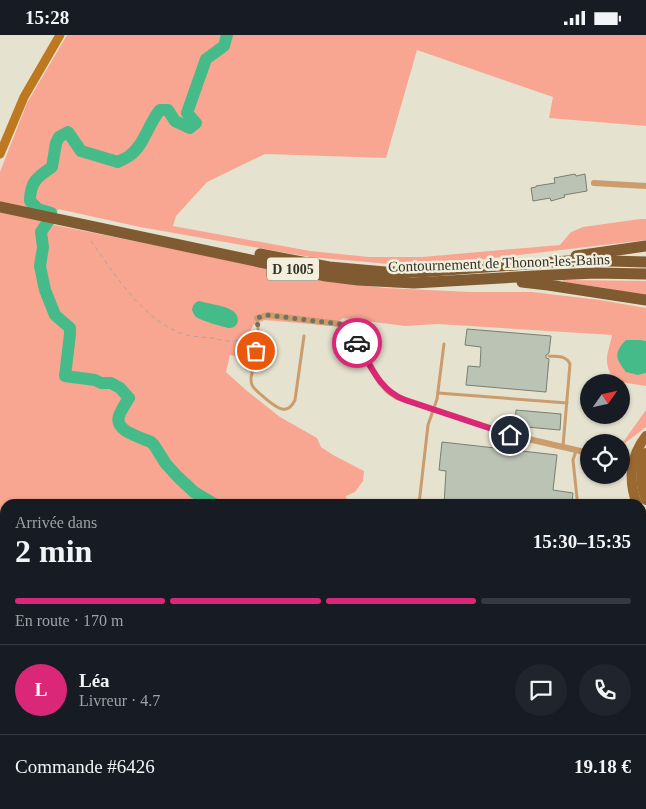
<!DOCTYPE html>
<html lang="fr">
<meta charset="utf-8">
<style>
body{margin:0;font-family:"Times New Roman",serif;background:#20242c;color:#f1f3f6;height:100vh;display:flex;flex-direction:column;font-size:19px;white-space:nowrap}
*{box-sizing:border-box;margin:0}
p{font-size:16px;color:#9ea1a6}
.icon{flex:none;width:28px;height:28px;fill:none;stroke:currentColor;stroke-width:2;stroke-linecap:round;stroke-linejoin:round}
.map{position:relative;flex:1;overflow:hidden}
.details{position:absolute;left:0px;top:464px;width:646px;height:311px;display:flex;flex-direction:column;background:#171b24;border-radius:15px 15px 0 0;box-shadow:0 1px 4px #0004}
.details>*{flex:none}
.needle{width:32px;rotate:56deg}
.fabs{position:absolute;left:580px;top:339px;display:grid;gap:10px}
.fabs a{display:grid;place-items:center;width:50px;height:50px;border-radius:50%;background:#171b24;box-shadow:0 1px 4px #0004;font-size:25px}
.pin{position:absolute;display:grid;place-items:center;width:42px;height:42px;color:#fff;margin:-21px;border:2px solid #fff;border-radius:50%;box-shadow:0 1px 5px #0007}
.courier{position:absolute;display:grid;place-items:center;width:50px;height:50px;margin:-25px;border:4px solid #db2777;border-radius:50%;background:#fff;color:#222;box-shadow:0 1px 6px #0007}
.overview em{font-style:normal;font-weight:700}
.overview div{display:flex;flex-direction:column-reverse}
.overview{display:flex;align-items:center;justify-content:space-between;height:85px;padding:0 15px}
h1{font-size:32px;font-weight:700;line-height:38px}
.bar{display:grid;grid-template-columns:repeat(4,1fr);gap:8px 5px;align-content:center;height:60px;padding:0 15px}
.bar i{height:6px;border-radius:4px;background:#363941}
.bar .on{background:#db2777}
.bar p{grid-column:span 4}
.line{display:flex;align-items:center;gap:12px;padding:0 15px;border-top:1px solid #363941}
.line div{flex:1}
.round{display:grid;place-items:center;flex:none;width:52px;height:52px;border-radius:26px;background:#20242c}
.status{display:flex;justify-content:space-between;align-items:center;height:35px;padding:0 25px;background:#171b24;direction:ltr}
.status svg{height:14px;fill:currentColor}
.map>svg:first-child{display:block}
</style>
<div class="status"><b>15:28</b><svg viewBox="0 0 49 12"><path d="M0 12V9h3v3zM5 12V6h3v6zM10 12V3h3v9zM15 12V0h3v12zM26 1h20v11H26zM47 4h2v5h-2z"/></svg></div>
<div class="map">
<svg width="646" height="774" viewBox="0 0 646 774">
<rect width="100%" height="100%" fill="#e5e2d0"/>
<g fill="#f8a691">
<path d="M67,0H646V91L549,83L553,62L417,15L386,123L265,119L207,147L176,181L173,191L310,216L369,222H422L560,210L571,197L583,192L640,184H646V205L476,225L389,229L310,222L140,192L58,174L54,190L174,214L332,247L386,253L470,257H532L600,265L646,273V306L641,305L638,340L646,338V351L614,346C602,324 608,321 612,300L438,289L405,291L343,283L332,291L265,285L253,290L248,302L244,323L230,320L226,337L247,356L280,382L317,403L321,412L333,420L364,436L363,446L355,457L346,461L348,469H5V725L0,724V137L27,68Z"/>
<path d="M563,245L646,246V263L605,253L563,247Z"/>
<path d="M646,375V392L621,411V410Z"/>
<path d="M641,550L646,551V687H641Z"/>
<path d="M30,770H596L595,774H43L30,771Z"/>
</g>
<g fill="#45bb89">
<path d="M199,266C209,269 224,270 233,276C240,281 240,292 230,293C225,293 200,285 196,282C194,280 193,277 192,275C193,270 194,268 199,266Z"/>
<path d="M626,305H641L646,306V338L638,340L626,337C616,324 613,318 626,305Z"/>
</g>
<g fill="none" stroke-linecap="round" stroke-linejoin="round">
<g stroke="#45bb89" stroke-width="12">
<path d="M214,469L194,457L178,442L166,429L154,410L151,407C140,402 114,396 119,381C121,375 126,368 129,363L120,353L111,348H101L95,345L65,341L70,299V293L55,280L45,255L40,231L43,212L41,197L51,182V178L38,174L30,166C30,147 37,142 52,132L56,108L59,102L68,97L81,116L118,127C121,125 125,124 129,121C144,111 148,89 160,75H168L175,86L190,93L196,88L187,78L206,24L224,11L227,0"/>
<path d="M272,770L274,774"/>
</g>
</g>
<g fill="#bbc4b4" stroke="#777f70">
<path d="M575,139L576,141L585,139L587,156L564,160L565,162L551,166L550,163L533,166L531,153L536,152V151L555,148L554,143Z"/>
<path d="M467,294L551,301L549,318L546,320V323L549,324L546,357L466,350L468,331L480,332L481,312L465,310Z"/>
<path d="M516,375L561,379L560,395L515,391Z"/>
<path d="M442,407L557,420L553,455L573,458L572,467L563,466V469H444L446,436L439,435Z"/>
</g>
<g fill="none" stroke-linecap="round" stroke-linejoin="round">
<g stroke="#aaa799" stroke-width="1" stroke-dasharray="4 4" stroke-linecap="butt">
<path d="M91,206C114,238 140,281 178,297C188,302 202,302 212,303C221,305 235,309 243,303C247,301 249,295 252,291"/>
<path d="M641,615H646"/>
<path d="M641,648L646,642"/>
</g>
<g stroke="#cb9c6c" stroke-width="3">
<path d="M257,283L259,303L251,343C251,346 251,348 252,350C255,356 262,360 266,364C276,372 287,382 295,365L304,301"/>
<path d="M549,321C557,322 566,320 570,329L563,411"/>
<path d="M438,358L567,368"/>
<path d="M419,469L428,390L437,364L444,309"/>
<path d="M576,469L577,463L573,425L576,416"/>
<path d="M641,690H646"/>
<path d="M0,766L5,769"/>
<path d="M8,770L16,774"/>
<path d="M33,774L34,770"/>
</g>
<g stroke="#cb9c6c" stroke-width="6">
<path d="M594,148L646,151"/>
<path d="M257,283L267,280L340,289L345,291L351,297L380,347L388,356L397,362L511,400L589,418"/>
<path d="M621,426L636,429"/>
<path d="M601,774L602,770"/>
</g>
<path stroke="#bd7820" stroke-width="9" d="M0,119L24,62L60,0"/>
<g stroke="#9b6930" stroke-width="10">
<path d="M646,418C639,434 640,449 646,465"/>
<path d="M637,469C628,446 630,421 646,401"/>
<path d="M641,476L646,485"/>
</g>
<g stroke="#805a31" stroke-width="11">
<path d="M0,172L326,241L358,245L414,248L553,240L595,238L646,239"/>
<path d="M260,219L329,232L385,237H419L568,226H610L646,227"/>
<path d="M576,221L646,211"/>
<path d="M522,247L548,250L646,265"/>
</g>
</g>
<g fill="none" stroke-linecap="round" stroke-linejoin="round">
<path stroke="#717065" stroke-width="5" stroke-dasharray="0 9" d="M256,316L259,303L257,283L267,280L340,289L348,294L357,308"/>
<path stroke="#db2777" stroke-width="6" d="M357,308C370,330 380,356 405,365L510,400"/>
</g>
<g text-anchor="middle" stroke-width="5" stroke-linejoin="round" paint-order="stroke">
<rect fill="#f3efdd" stroke="#6d6b60" stroke-width="1" x="267" y="222.5" width="52" height="23" rx="4"/>
<g font-size="14" font-weight="bold" fill="#33322b">
<text x="293" y="239">D 1005</text>
</g>
<g font-size="15" fill="#33322b" stroke="#f3efdd">
<text transform="translate(499 228) rotate(-2)" y="5">Contournement de Thonon-les-Bains</text>
</g>
</g>
</svg>
<div class="fabs">
<a><svg class="needle" viewBox="-14 -14 28 28"><path d="M0-13l5 13h-10z" fill="#e53935"/><path d="M0 13l5-13h-10z" fill="#9ea1a6"/></svg></a>
<a><svg class="icon" aria-label="locate" viewBox="0 0 24 24"><circle cx="12" cy="12" r="6"/><path d="M12 2v4M12 18v4M2 12h4M18 12h4"/></svg></a>
</div>
<div class="pin" style="left:256px;top:316px;background:#ea580c"><svg class="icon" aria-label="bag" viewBox="0 0 24 24"><path d="M5 8h14l-1 12H6zM9 8a3 3 0 0 1 6 0"/></svg></div>
<div class="pin" style="left:510px;top:400px;background:#1f2937"><svg class="icon" aria-label="home" viewBox="0 0 24 24"><path d="M3 11l9-7 9 7M6 9v11h12V9"/></svg></div>
<div class="courier" style="left:357px;top:308px"><svg class="icon" aria-label="car" viewBox="0 0 24 24"><path d="M5 17H2v-5l4-1 3-4h7l3 4 3 1v5h-3M9 17h6M6 11h13"/><circle cx="7" cy="17" r="2"/><circle cx="17" cy="17" r="2"/></svg></div>
<section class="details">
<div class="overview"><div><h1>2 min</h1><p>Arrivée dans</p></div><em>15:30–15:35</em></div>
<div class="bar"><i class="on"></i><i class="on"></i><i class="on"></i><i></i><p>En route · 170 m</p></div>
<div class="line" style="height:90px"><b class="round" style="background:#db2777;color:#fff">L</b><div><b>Léa</b><p>Livreur · 4.7</p></div><a class="round"><svg class="icon" aria-label="chat" viewBox="0 0 24 24"><path d="M4 5h16v11H9l-5 4z"/></svg></a><a class="round"><svg class="icon" aria-label="phone" viewBox="0 0 24 24"><path d="M5 4h4l2 5-3 2q2 4 5 5l2-3 5 2v4C11 20 4 13 5 4z"/></svg></a></div>
<div class="line" style="height:65px"><div>Commande #6426</div><b>19.18 €</b></div>
</section>
</div>
